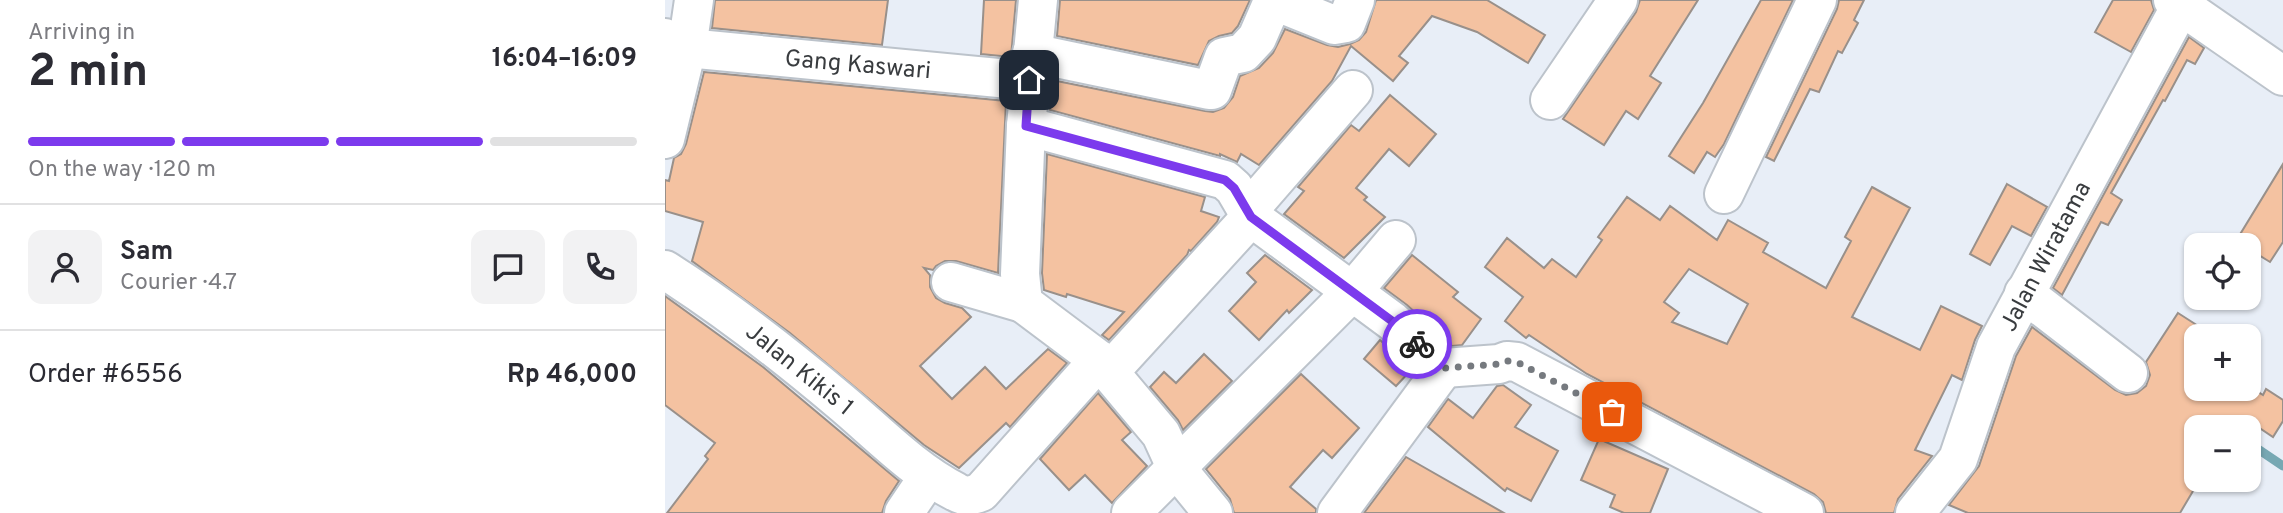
<!DOCTYPE html>
<meta charset="utf-8">
<style>
body{margin:0;font-family:Overpass,sans-serif;background:#f2f2f3;color:#2b2b33;height:100vh;display:flex;flex-direction:column;font-size:26px;white-space:nowrap}
*{box-sizing:border-box;margin:0}
p{font-size:23px;color:#7c7c81}
.icon{flex:none;width:38px;height:38px;fill:none;stroke:currentColor;stroke-width:2;stroke-linecap:round;stroke-linejoin:round}
.map{position:relative;flex:1;overflow:hidden}
.panel{display:flex;flex-direction:column;background:#fff;width:665px}
.panel>*{flex:none}
.fabs{position:absolute;left:1519px;top:233px;display:grid;gap:14px}
.fabs a{display:grid;place-items:center;width:77px;height:77px;border-radius:14px;background:#fff;box-shadow:0 2px 5px #0004;font-size:35px}
.pin{position:absolute;display:grid;place-items:center;width:60px;height:60px;color:#fff;margin:-30px;border-radius:14px;box-shadow:0 4px 10px #0006}
.courier{position:absolute;display:grid;place-items:center;width:70px;height:70px;margin:-35px;border:5px solid #7c3aed;border-radius:50%;background:#fff;color:#222;box-shadow:0 2px 9px #0007}
.overview em{font-style:normal;font-weight:700}
.overview div{display:flex;flex-direction:column-reverse}
.overview{display:flex;align-items:center;justify-content:space-between;height:119px;padding:0 28px}
h1{font-size:46px;font-weight:700;line-height:52px}
.bar{display:grid;grid-template-columns:repeat(4,1fr);gap:10px 7px;align-content:center;height:84px;padding:0 28px}
.bar i{height:9px;border-radius:5px;background:#e1e1e2}
.bar .on{background:#7c3aed}
.bar p{grid-column:span 4}
.line{display:flex;align-items:center;gap:18px;padding:0 28px;border-top:2px solid #e1e1e2}
.line div{flex:1}
.round{display:grid;place-items:center;flex:none;width:74px;height:74px;border-radius:14px;background:#f2f2f3}
main{display:flex;flex:1;min-height:0}
.map>svg:first-child{display:block}
</style>
<main>
<section class="panel">
<div class="overview"><div><h1>2 min</h1><p>Arriving in</p></div><em>16:04–16:09</em></div>
<div class="bar"><i class="on"></i><i class="on"></i><i class="on"></i><i></i><p>On the way · 120 m</p></div>
<div class="line" style="height:126px"><a class="round"><svg class="icon" aria-label="person" viewBox="0 0 24 24"><circle cx="12" cy="8" r="4"/><path d="M4 21q1-7 8-7t8 7"/></svg></a><div><b>Sam</b><p>Courier · 4.7</p></div><a class="round"><svg class="icon" aria-label="chat" viewBox="0 0 24 24"><path d="M4 5h16v11H9l-5 4z"/></svg></a><a class="round"><svg class="icon" aria-label="phone" viewBox="0 0 24 24"><path d="M5 4h4l2 5-3 2q2 4 5 5l2-3 5 2v4C11 20 4 13 5 4z"/></svg></a></div>
<div class="line" style="height:91px"><div>Order #6556</div><b>Rp 46,000</b></div>
</section>
<div class="map">
<svg width="1618" height="513" viewBox="0 0 1618 513">
<rect width="100%" height="100%" fill="#e8eef7"/>
<g fill="none" stroke-linecap="round" stroke-linejoin="round">
<path stroke="#77a8b3" stroke-width="9" d="M1584,443L1618,466"/>
</g>
<g fill="#f4c2a1" stroke="#99908a" stroke-width="2" fill-rule="evenodd">
<path d="M50,0H223L217,45L47,28Z"/>
<path d="M319,0H351L346,57L316,54Z"/>
<path d="M395,0H585L573,26L567,33L554,36L544,41L533,65L392,36Z"/>
<path d="M711,0H822L880,35L863,63L812,32L767,16L734,56L743,63L728,81L686,46L667,81L594,165L576,154L572,162L555,154V156L385,110L387,80L540,111L548,112L559,108L568,97L575,76L594,68L608,53L620,29L662,45L673,47L685,44L694,40L701,32Z"/>
<path d="M975,0H1033L985,76L996,83L973,119L961,111L939,145L898,119L971,12Z"/>
<path d="M1096,0H1128L1059,144L1050,157L1042,152L1029,173L1004,156L1038,103Z"/>
<path d="M1174,0H1199L1189,20L1193,23L1177,53L1173,51L1154,92L1145,89L1109,161L1101,157L1172,9Z"/>
<path d="M1448,0H1486L1489,10L1466,52L1430,32Z"/>
<path d="M1524,37L1539,48L1530,64L1522,60L1500,101L1498,100L1446,193L1457,200L1443,225L1436,222L1397,295L1388,288Z"/>
<path d="M39,72L341,101L333,273L291,261H280L271,266L268,270L259,268L265,275V287L271,298L280,303L297,308L306,317L255,366L287,399L320,367L341,389L383,349L402,363L345,427L341,423L294,468L259,445L125,333L27,261L38,222L0,211V180L4,181L9,158L16,154L21,144Z"/>
<path d="M725,95L771,134L744,166L724,149L691,188L702,197L699,200L720,217L679,258L619,214L639,191L633,187L686,125L694,131Z"/>
<path d="M382,154L540,197L536,211L554,217L552,222L526,251L524,250L522,255L444,340L437,335L459,312L402,294L401,297L379,290L377,273Z"/>
<path d="M1618,164V242L1605,262L1584,249V245H1578L1571,241Z"/>
<path d="M1342,184L1382,207L1366,236L1347,226L1325,265L1305,254Z"/>
<path d="M1207,187L1245,208L1187,317L1255,350L1276,306L1317,326L1310,340L1297,380L1287,375L1250,450L1267,456L1233,499L1229,513H1161L1158,502L1149,494L922,374L864,335L861,338L840,321L858,297L820,267L842,238L879,268L887,259L911,277L937,240L933,237L962,197L995,220L1005,206L1052,240L1063,220L1103,243L1098,252L1161,288L1186,241L1180,237ZM1024,269L1083,304L1062,344L1007,322L1014,313L999,302Z"/>
<path d="M600,255L647,290L624,313L622,310L594,340L564,311L591,282L582,273Z"/>
<path d="M747,255L793,292L788,297L816,319L797,345L787,346L742,305L719,288Z"/>
<path d="M0,296L98,367L234,481L221,501L217,513H2L43,459L40,456L50,443L0,405Z"/>
<path d="M1513,313L1541,331L1538,336H1531V388H1587L1598,395L1601,389L1618,400V421L1608,437L1593,427H1531V486L1515,513H1303L1284,505L1314,466L1351,356L1367,327L1450,390L1461,395L1472,393L1481,386L1485,375L1481,362Z"/>
<path d="M715,340L747,369L731,386L699,359Z"/>
<path d="M539,354L567,381L518,430L513,420L485,387L499,372L511,383Z"/>
<path d="M636,374L694,428L667,458L658,450L625,487L651,509V513H569L565,499L541,469Z"/>
<path d="M838,385L866,405L850,427L893,451L866,501L842,488L840,491L763,427L783,399L808,418L832,386Z"/>
<path d="M433,393L466,432L457,440L482,466L447,503L420,475L404,490L375,459Z"/>
<path d="M934,439L1003,469L985,513H959L945,507L950,495L916,480Z"/>
<path d="M741,457L839,513H699Z"/>
</g>
<g fill="none" stroke-linecap="round" stroke-linejoin="round">
<g stroke="#bcc3cb" stroke-width="42">
<g id="minor">
<path d="M373,0L361,126L355,274L358,303L434,360L496,434L512,469L548,513"/>
<path d="M1508,0L1618,76"/>
<path d="M0,38L22,48L364,81"/>
<path d="M367,53L544,90H547L559,57L578,53L592,38L605,8L610,4H617L669,25L681,23L690,0"/>
<path d="M885,100L953,0"/>
<path d="M361,126L560,180L569,188L586,217L727,321L779,368L834,364L842,361L852,362L1139,513"/>
<path d="M0,139L22,48L29,0"/>
<path d="M1059,194L1152,0"/>
<path d="M582,212L688,90"/>
<path d="M0,270C63,310 119,354 176,402C213,433 248,470 291,492C300,497 306,496 316,492L434,360"/>
<path d="M286,282L358,303"/>
<path d="M1359,293L1463,373"/>
<path d="M445,371L586,217"/>
<path d="M239,513L264,476"/>
<path d="M466,513L687,292L731,240"/>
<path d="M672,513L779,368"/>
<path d="M1250,513L1293,459L1331,347L1519,0"/>
</g>
</g>
<use href="#minor" stroke="#fff" stroke-width="38"/>
</g>
<g fill="none" stroke-linecap="round" stroke-linejoin="round">
<path stroke="#767a7f" stroke-width="7" stroke-dasharray="0 12.6" d="M752,344L779,368L834,364L842,361L852,362L947,412"/>
<path stroke="#7c3aed" stroke-width="9" d="M364,80L361,126L560,180L569,188L586,217L727,321L752,344"/>
</g>
<g text-anchor="middle" stroke-width="6" stroke-linejoin="round" paint-order="stroke">
<g font-size="24" fill="#393c3f" stroke="#fff">
<text transform="translate(193 64) rotate(5)" y="8">Gang Kaswari</text>
<text transform="translate(1380 256) rotate(-62)" y="8">Jalan Wiratama</text>
<text transform="translate(135 369) rotate(39)" y="8">Jalan Kikis 1</text>
</g>
</g>
</svg>
<div class="fabs">
<a><svg class="icon" aria-label="locate" viewBox="0 0 24 24"><circle cx="12" cy="12" r="6"/><path d="M12 2v4M12 18v4M2 12h4M18 12h4"/></svg></a>
<a>+</a>
<a>−</a>
</div>
<div class="pin" style="left:947px;top:412px;background:#ea580c"><svg class="icon" aria-label="bag" viewBox="0 0 24 24"><path d="M5 8h14l-1 12H6zM9 8a3 3 0 0 1 6 0"/></svg></div>
<div class="pin" style="left:364px;top:80px;background:#1f2937"><svg class="icon" aria-label="home" viewBox="0 0 24 24"><path d="M3 11l9-7 9 7M6 9v11h12V9"/></svg></div>
<div class="courier" style="left:752px;top:344px"><svg class="icon" aria-label="bike" viewBox="0 0 24 24"><circle cx="6" cy="16" r="4"/><circle cx="18" cy="16" r="4"/><path d="M6 16l4-8h5l3 8M10 8l3 8H6M13 5h3"/></svg></div>
</div>
</main>
